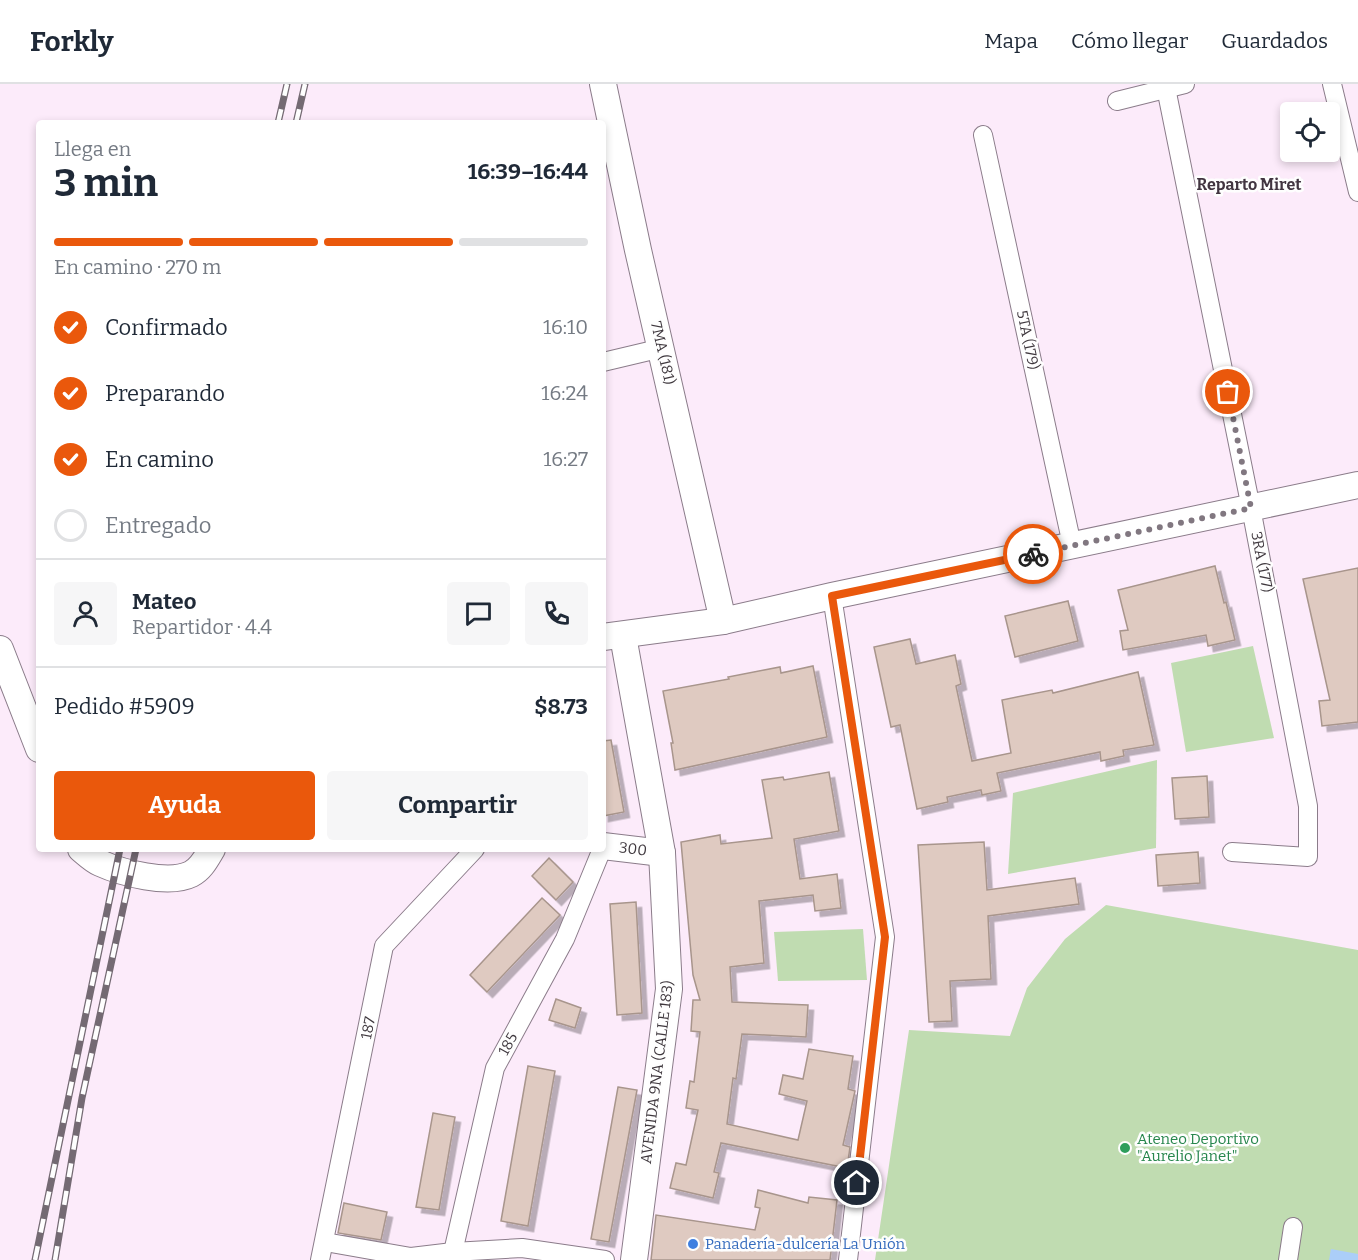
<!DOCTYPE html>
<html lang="es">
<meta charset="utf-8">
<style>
body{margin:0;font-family:Bitter,serif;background:#f6f6f7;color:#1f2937;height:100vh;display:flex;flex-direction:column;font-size:22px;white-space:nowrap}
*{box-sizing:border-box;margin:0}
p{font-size:20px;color:#747a83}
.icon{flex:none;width:33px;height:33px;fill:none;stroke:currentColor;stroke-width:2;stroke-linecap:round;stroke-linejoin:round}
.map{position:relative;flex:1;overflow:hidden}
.side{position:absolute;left:36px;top:36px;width:570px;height:732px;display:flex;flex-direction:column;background:#fff;border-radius:6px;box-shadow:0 3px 9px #0003}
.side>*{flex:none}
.fabs{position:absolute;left:1280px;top:18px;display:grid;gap:12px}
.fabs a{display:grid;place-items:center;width:60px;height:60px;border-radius:6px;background:#fff;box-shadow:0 3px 9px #0003;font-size:30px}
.pin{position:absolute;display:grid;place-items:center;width:51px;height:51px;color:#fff;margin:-26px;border:3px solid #fff;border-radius:50%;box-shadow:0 2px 6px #0007}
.courier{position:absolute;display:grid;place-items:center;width:60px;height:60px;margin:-30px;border:4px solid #ea580c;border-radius:50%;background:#fff;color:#222;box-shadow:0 2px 8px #0007}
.head em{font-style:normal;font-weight:700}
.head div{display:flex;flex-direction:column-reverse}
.head{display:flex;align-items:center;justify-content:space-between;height:102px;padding:0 18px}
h1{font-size:39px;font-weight:700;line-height:45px}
.bar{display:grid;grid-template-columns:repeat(4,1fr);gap:9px 6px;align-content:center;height:72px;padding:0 18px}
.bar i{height:8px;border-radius:4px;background:#e0e1e3}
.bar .selected{background:#ea580c}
.bar p{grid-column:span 4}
.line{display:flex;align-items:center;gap:15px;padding:0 18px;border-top:2px solid #e0e1e3}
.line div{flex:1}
.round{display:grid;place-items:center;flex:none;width:63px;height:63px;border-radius:6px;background:#f6f6f7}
ol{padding:0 18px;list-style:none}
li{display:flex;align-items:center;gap:18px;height:66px}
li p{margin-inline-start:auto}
li .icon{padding:6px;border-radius:50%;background:#ea580c;color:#fff;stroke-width:4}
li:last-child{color:#747a83}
li i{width:33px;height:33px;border:3px solid #e0e1e3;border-radius:50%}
.cta{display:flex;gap:12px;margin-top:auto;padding:12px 18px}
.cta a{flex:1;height:69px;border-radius:6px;background:#ea580c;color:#fff;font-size:24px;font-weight:700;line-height:69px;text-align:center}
.cta a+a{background:#f6f6f7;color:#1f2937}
header{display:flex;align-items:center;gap:36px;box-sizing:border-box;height:84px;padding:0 30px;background:#fff;border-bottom:2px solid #e0e1e3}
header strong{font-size:28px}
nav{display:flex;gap:33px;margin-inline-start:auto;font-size:21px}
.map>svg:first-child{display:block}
</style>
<header>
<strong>Forkly</strong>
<nav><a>Mapa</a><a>Cómo llegar</a><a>Guardados</a></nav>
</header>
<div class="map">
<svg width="1358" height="1176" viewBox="0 0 1358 1176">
<defs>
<filter id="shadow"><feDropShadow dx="5.5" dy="5.5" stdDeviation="0" flood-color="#0004"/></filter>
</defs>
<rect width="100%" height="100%" fill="#fcebfa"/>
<g fill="#c0dcb1">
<path d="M1253,562L1274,654L1186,668L1171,579Z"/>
<path d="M1157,676L1156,764L1008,790L1013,709Z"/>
<path d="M1106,821L1358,866V1176H875L909,946L1010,952L1027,904L1065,855Z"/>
<path d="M863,845L867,896L778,897L774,848Z"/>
</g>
<path fill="#abcef8" d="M1331,1165L1358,1170V1176H1329Z"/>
<g fill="#dfcac1" stroke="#a8958c" stroke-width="1.5" filter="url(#shadow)">
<path d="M1215,482L1224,519L1226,518L1235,556L1208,562L1206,551L1123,566L1120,547L1128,546L1118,506Z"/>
<path d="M1358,484V638L1322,642L1319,617L1330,616L1303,495Z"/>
<path d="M1068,517L1078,557L1015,573L1005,532Z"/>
<path d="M910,555L916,580L955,571L961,600L956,602L972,677L1011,669L1002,616L1052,606L1053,609L1138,588L1154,661L1123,666L1124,672L1101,677L1100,668L997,689L1001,707L982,711L981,706L947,713L948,718L917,725L900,641L891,643L874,563Z"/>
<path d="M813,582L827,653L675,686L671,659H673L663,607L729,595L728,593L780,583L781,589Z"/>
<path d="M611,656L624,728L603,732V657Z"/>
<path d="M829,688L839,747L794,755L800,795L837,790L841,824L815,827L813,811L759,817L764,879L730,883L732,918L808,921L806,953L742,950L736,995L733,994L727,1040L798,1056L807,1017L779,1010L783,991L803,995L809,965L853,972L848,1005L855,1007L843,1061L850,1063L847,1084L721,1059L714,1088L719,1089L713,1114L670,1104L676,1079L686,1081L698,1026L686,1024L690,997L694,998L700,948L691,947L693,916H700L693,891L681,758L720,751L721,760L772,754L762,696L783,693L784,696Z"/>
<path d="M1207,692L1209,733L1175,735L1172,694Z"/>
<path d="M984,758L987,806L1075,794L1079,820L988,832L991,895L950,897L952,937L929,938L918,761Z"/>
<path d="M1198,768L1200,799L1158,802L1156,771Z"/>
<path d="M549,774L573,798L556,816L532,792Z"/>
<path d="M542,814L560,831L487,908L470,891Z"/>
<path d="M636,818L642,929L617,931L610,820Z"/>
<path d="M556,915L581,924L575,944L549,936Z"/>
<path d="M528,982L555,987L528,1142L501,1137Z"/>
<path d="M618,1003L637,1006L609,1158L591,1155Z"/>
<path d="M433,1029L455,1033L439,1126L416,1123Z"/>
<path d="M758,1106L808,1119L809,1113L837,1116L830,1176H651L656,1131L755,1146L760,1124L755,1123Z"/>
<path d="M344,1119L387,1128L381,1156L338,1149Z"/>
</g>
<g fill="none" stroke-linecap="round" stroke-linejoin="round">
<g stroke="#8b7c8a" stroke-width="20">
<g id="street">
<path d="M1332,0L1358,108"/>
<path d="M1166,4L1251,424L1308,722V773L1232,768"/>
<path d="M1117,17L1185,0"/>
<path d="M983,51L1072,461"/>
<path d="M603,278L662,264"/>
<path d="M832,512L885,853L848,1176"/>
<path d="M325,1158L411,1173L453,1168L522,1164L605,1176"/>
<path d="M453,1168L495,984L565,855L602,765"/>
<path d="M320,1176L384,862L475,765"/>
<path d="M1288,1176L1293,1143"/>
</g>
</g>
<g stroke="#8b7c8a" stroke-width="28">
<g id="secondary">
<path d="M603,0L638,166L723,537"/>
<path d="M623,552L662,769L669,905L634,1176"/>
<path d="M603,553L723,537L832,512L1358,401"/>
<path d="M0,565L39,665"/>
<path d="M603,762L662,769"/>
<path d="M81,765C87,770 93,776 100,779C122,789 169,801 191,790C201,785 206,775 212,765"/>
</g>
</g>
<use href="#street" stroke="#fff" stroke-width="18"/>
<use href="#secondary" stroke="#fff" stroke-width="26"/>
<g stroke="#746a73" stroke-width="7">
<g id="rail">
<path d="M278,39L287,0"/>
<path d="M296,39L305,0"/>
<path d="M35,1176L120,765"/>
<path d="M55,1176L82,1014L136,765"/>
</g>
</g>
<use href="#rail" stroke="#fefefe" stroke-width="4.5" stroke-dasharray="14" stroke-linecap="butt"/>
</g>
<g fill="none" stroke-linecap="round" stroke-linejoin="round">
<path stroke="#817780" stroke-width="6" stroke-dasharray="0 10.8" d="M1033,470L1251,424L1228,308"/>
<path stroke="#ea580c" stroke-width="8" d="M857,1099L885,853L832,512L1033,470"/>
</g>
<circle fill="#2e9e5b" stroke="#fefefe" stroke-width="2" cx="1125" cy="1064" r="6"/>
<circle fill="#3f7fe0" stroke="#fefefe" stroke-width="2" cx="693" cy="1160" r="6"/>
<g text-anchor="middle" stroke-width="5" stroke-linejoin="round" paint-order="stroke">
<g font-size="15" fill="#3f383e" stroke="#fefefe">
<text transform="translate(1028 256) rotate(78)" y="5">5TA (179)</text>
<text transform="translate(663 269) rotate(77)" y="5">7MA (181)</text>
<text transform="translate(1262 478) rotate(79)" y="5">3RA (177)</text>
<text transform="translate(633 765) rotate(7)" y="5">300</text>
<text transform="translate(368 944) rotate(-79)" y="5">187</text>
<text transform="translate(508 960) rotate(-61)" y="5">185</text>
<text transform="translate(657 988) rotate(-83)" y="5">AVENIDA 9NA (CALLE 183)</text>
</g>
<g font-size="15" fill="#27864d" stroke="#fefefe" text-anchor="start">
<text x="1137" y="1060">Ateneo Deportivo<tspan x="1137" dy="17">"Aurelio Janet"</tspan></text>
</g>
<g font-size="15" fill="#366cbe" stroke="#fefefe" text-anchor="start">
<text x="705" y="1165">Panadería-dulcería La Unión</text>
</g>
<g font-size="16" font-weight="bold" fill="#423541" stroke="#fefefe">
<text x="1249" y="106">Reparto Miret</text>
</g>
</g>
</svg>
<div class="fabs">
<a><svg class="icon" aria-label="locate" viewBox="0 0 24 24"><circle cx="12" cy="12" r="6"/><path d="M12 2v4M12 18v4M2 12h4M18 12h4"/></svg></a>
</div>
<div class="pin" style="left:1228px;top:308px;background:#ea580c"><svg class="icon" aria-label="bag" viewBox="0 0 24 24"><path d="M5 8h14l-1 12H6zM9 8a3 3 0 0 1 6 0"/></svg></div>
<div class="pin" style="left:857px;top:1099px;background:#1f2937"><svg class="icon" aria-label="home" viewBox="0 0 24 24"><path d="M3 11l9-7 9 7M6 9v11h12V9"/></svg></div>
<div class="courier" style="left:1033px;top:470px"><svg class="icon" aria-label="bike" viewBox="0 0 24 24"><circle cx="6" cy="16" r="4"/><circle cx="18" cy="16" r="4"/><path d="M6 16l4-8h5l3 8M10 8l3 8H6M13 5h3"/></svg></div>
<section class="side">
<div class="head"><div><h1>3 min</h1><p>Llega en</p></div><em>16:39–16:44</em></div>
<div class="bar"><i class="selected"></i><i class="selected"></i><i class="selected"></i><i></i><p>En camino · 270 m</p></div>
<ol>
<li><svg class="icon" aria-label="check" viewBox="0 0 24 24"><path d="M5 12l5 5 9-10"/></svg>Confirmado<p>16:10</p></li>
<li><svg class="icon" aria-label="check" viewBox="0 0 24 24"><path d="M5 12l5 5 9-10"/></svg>Preparando<p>16:24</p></li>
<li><svg class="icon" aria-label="check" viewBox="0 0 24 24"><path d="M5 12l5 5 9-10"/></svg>En camino<p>16:27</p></li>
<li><i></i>Entregado</li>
</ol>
<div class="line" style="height:108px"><a class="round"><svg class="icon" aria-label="person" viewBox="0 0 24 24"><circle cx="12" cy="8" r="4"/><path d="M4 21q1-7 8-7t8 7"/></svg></a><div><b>Mateo</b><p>Repartidor · 4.4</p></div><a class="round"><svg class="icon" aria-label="chat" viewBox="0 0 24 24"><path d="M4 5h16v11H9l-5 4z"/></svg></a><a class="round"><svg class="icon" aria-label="phone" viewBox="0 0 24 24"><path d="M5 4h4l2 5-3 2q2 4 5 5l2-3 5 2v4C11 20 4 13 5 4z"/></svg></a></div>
<div class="line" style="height:78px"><div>Pedido #5909</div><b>$8.73</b></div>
<div class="cta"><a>Ayuda</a><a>Compartir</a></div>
</section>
</div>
